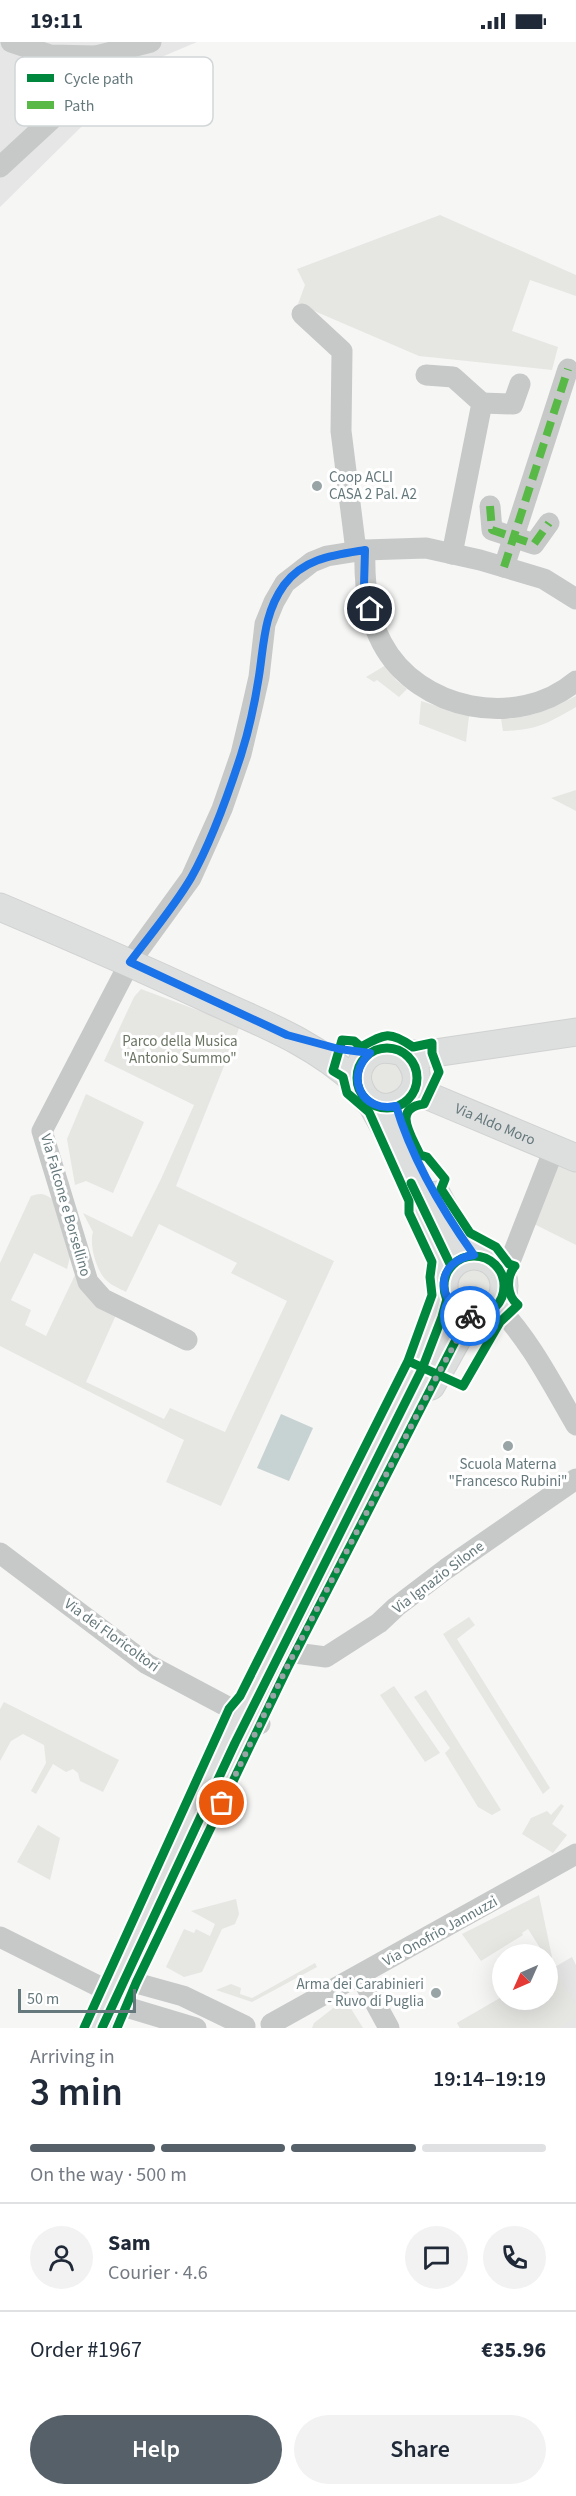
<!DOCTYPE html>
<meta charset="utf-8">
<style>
body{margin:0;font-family:"Source Sans 3",sans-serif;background:#f2f2f3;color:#1f2937;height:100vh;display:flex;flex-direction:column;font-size:22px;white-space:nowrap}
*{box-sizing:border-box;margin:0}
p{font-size:20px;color:#747a83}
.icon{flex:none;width:33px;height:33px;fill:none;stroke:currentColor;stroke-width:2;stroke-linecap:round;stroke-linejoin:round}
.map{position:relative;height:1986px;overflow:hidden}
.drawer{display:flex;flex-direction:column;background:#fff;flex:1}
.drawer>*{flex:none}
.needle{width:39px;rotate:225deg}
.controls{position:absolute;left:492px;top:1902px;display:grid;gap:12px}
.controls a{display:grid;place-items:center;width:66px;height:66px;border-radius:50%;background:#fff;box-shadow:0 6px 24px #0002;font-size:30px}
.scale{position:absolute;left:18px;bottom:15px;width:118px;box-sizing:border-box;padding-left:6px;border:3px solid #65787c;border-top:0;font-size:16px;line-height:21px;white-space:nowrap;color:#65787c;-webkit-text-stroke:4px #fff;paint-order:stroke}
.pin{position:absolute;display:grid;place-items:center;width:51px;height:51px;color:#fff;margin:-26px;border:3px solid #fff;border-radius:50%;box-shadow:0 2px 6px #0007}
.courier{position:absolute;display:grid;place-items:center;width:60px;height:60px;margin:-30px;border:4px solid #1a73e8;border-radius:50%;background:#fff;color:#222;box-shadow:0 2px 8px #0007}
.head em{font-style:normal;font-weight:600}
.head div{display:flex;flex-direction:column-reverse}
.head{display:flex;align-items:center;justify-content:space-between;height:102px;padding:0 30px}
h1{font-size:39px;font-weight:600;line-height:45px}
.bar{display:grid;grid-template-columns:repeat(4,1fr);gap:9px 6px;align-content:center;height:72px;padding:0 30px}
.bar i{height:8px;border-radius:4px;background:#e0e1e3}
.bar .active{background:#556069}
.bar p{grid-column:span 4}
.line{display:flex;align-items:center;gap:15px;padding:0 30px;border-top:2px solid #e0e1e3}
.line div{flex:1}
.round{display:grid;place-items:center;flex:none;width:63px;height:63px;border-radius:32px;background:#f2f2f3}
.primary-button{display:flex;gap:12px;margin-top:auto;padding:12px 30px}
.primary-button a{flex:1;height:69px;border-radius:36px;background:#556069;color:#fff;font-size:24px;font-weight:600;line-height:69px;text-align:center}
.primary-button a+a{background:#f2f2f3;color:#1f2937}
.status{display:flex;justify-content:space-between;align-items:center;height:42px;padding:0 30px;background:#fff;direction:ltr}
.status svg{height:16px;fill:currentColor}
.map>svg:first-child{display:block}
</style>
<div class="status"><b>19:11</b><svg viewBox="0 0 49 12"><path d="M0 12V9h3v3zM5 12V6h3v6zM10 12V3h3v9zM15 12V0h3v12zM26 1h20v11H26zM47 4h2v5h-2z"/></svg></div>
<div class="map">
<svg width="576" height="1986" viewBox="0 0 576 1986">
<rect width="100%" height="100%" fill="#f6f6f5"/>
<g fill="#e5e6e5">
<path d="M0,0H197L145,22L0,165Z"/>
<path d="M572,1915L576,1923V1986H460L457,1981L502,1955V1958H548V1929Z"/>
</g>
<g fill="#e6e7e3">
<path d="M440,173L576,233V254L530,238L512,289L558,305L552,328L419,314L298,262L305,243L297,227Z"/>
<path d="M386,623L396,638L407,647L399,655L377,638L374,640L366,635Z"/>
<path d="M576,654V665C547,682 536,688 503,689L501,677C529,677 551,667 576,654Z"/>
<path d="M421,659L469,674L466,700L419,682Z"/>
<path d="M576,748V769L551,756Z"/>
<path d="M141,947L240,984L176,1144L334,1219L221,1464L166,1440L184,1398L0,1304V1221L31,1154C40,1151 44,1151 52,1157L70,1215L67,1227L34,1211L11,1258L31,1268L25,1283L46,1294L75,1233L81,1244L116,1273L86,1340L164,1377L170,1366L225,1390L287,1259L231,1231L237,1221L159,1182L126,1250C119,1246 110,1243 105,1237C96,1227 89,1202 93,1190L83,1171L132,1195L161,1137L194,1063L104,1019L134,955Z"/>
<path d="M384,1018L401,1024L404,1042L390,1053L378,1051C367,1037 368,1027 384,1018Z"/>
<path d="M86,1052L144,1080L113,1151L86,1139L75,1143L67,1097Z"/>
<path d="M554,1119L576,1129V1203L532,1181Z"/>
<circle cx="475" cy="1243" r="18"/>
<path d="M469,1575L475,1583L457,1597L550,1746L543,1752L443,1592Z"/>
<path d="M394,1644L440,1711L425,1720L380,1653Z"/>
<path d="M426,1648L501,1768L492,1773L478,1765L445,1711L450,1706L414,1655Z"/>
<path d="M4,1660L119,1718L103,1750L80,1739L78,1731L73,1727L66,1730L53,1722L36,1752L31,1749L46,1721L44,1703L23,1692L11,1699L0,1719V1667Z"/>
<path d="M561,1762L564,1764L552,1782L567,1793L553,1811L522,1792L531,1776L547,1769L551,1773Z"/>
<path d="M38,1783L60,1796L50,1838L17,1820Z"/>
<path d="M539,1853L552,1915L548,1918V1912H537L542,1909L528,1887L522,1891L523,1893L481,1919L462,1892Z"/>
<path d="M236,1857L239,1872L235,1882L222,1887L202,1930L184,1935L166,1925L184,1887L194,1891L196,1887L210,1894L215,1882L191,1869Z"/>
<path d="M315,1921L317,1925L252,1960L216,1948L231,1942L241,1946L240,1952L252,1956Z"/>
<path d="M554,1925L576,1964V1976L558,1986H460L457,1981L502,1955V1958H548V1929Z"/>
<path d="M345,1957L363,1986H312L314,1981Z"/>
</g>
<path fill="#c7d2d2" d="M281,1372L313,1386L289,1439L257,1426Z"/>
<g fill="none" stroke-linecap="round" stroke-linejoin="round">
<g stroke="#d0d1d1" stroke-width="29">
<g id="major">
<path d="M0,865C71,895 142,926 213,959C264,982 316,1002 358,1042"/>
<path d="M405,1012C442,1051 378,1089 360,1047C356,1038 357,1028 362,1020C377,997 400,1012 421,1013L576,990"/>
<path id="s1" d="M414,1048L576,1116"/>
<path d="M371,1061L390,1095L451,1224"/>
<path d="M437,1153L454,1185L474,1213"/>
<circle cx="474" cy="1244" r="30"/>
<path d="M431,1344L470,1274"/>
<path d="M102,1986L235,1701L422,1327L442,1275L447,1257"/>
</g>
</g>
<g stroke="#c7c9c9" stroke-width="21">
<path d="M11,0L50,13L96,14L151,0"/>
<path d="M0,125L66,64L96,14"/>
<path d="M302,272L342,309L341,389L356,509"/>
<path d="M426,333L453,335L482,361L452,512"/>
<path d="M482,361L513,362L520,342"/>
<path d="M490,464L492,488L534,502L549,481"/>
<path d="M365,508C364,539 367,573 382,601C418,669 518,688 576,639"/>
<path d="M504,525L568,327"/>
<path d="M502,1231L509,1222L554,1107"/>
<path d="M497,1264C530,1298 552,1342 576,1383"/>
<path d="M187,1298L103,1257L88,1240L42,1089L130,920L191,836L222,767L241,712L252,666L259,635L265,582L274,560L285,541L312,520L327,514L365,508L426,506L480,518L544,537L576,557"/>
<path d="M0,1511L147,1622L260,1682"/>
<path d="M295,1611L326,1615L379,1581L396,1565L446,1527L576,1437"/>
<path d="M0,1895L116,1953L126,1965L196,1986"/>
<path d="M360,1933L389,1986"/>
<path d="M116,1953L136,1941L183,1954L245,1984"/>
<path d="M271,1982L576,1812"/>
</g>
<use href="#major" stroke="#dddede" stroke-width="27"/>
<g stroke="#58b947" stroke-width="8" stroke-dasharray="15 8" stroke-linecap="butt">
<path d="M490,464L492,488L534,502L549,481"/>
<path d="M504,525L568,327"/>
</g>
<g stroke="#fff" stroke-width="13">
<g id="cycleway">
<circle cx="387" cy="1036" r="30"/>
<path d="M411,1141L451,1224"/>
<circle cx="474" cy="1244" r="30"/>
<path d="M84,1986L229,1667L240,1654L408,1319L432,1253L430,1235L432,1220L409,1171V1159L369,1070L347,1051L343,1035L333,1029L342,998L354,999L361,1005C384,992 389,988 413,1005L432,1001V1011L439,1030L424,1062C391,1066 412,1094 420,1113L427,1115L445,1137L441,1147L470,1191L496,1205L509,1222L515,1224C506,1235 506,1253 518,1263L500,1280L463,1344L408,1319"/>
<path d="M102,1986L235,1701L422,1327L442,1275L447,1257"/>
<path d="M117,1986L136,1941L287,1627L462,1286L470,1274"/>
</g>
</g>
<use href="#cycleway" stroke="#00873e" stroke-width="9"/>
</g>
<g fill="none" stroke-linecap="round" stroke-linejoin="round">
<path stroke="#98a4a6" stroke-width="6" stroke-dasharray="0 10.8" d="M222,1761L286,1627L437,1334L470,1274"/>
<path stroke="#1a73e8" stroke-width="8" d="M370,567L364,543L365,508C334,513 304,516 284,543C264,571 264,601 259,634C255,660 249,688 241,713C228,753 212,799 191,836C174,865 150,893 130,920L287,993L339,1007L370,1011C344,1035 362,1071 396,1064C412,1117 442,1168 474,1213C434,1219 435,1261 470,1274"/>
</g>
<g fill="#98a4a6" stroke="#fff" stroke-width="2">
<circle cx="317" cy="444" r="6"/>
<circle cx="508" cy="1404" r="6"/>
<circle cx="436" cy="1951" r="6"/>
</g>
<g text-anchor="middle" stroke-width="6" stroke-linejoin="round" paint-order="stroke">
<g font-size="15" fill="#65787c" stroke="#fff" text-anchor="start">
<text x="329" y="440">Coop ACLI<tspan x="329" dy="17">CASA 2 Pal. A2</tspan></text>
<text x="508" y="1427" text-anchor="middle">Scuola Materna<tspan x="508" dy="17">"Francesco Rubini"</tspan></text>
<text x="424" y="1947" text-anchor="end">Arma dei Carabinieri<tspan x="424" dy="17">- Ruvo di Puglia</tspan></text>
</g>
<g font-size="15" fill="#6b7563" stroke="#fff">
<text x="180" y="1004">Parco della Musica<tspan x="180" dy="17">"Antonio Summo"</tspan></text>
</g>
<g font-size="15" fill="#65787c" stroke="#fff">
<text dy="5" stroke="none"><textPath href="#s1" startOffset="88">Via Aldo Moro</textPath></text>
<text transform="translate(66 1163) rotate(74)" y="5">Via Falcone e Borsellino</text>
<text transform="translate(438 1535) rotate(-37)" y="5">Via Ignazio Silone</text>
<text transform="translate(112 1593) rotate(36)" y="5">Via dei Floricoltori</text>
<text transform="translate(440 1889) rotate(-29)" y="5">Via Onofrio Jannuzzi</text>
</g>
</g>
<rect x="15" y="15" width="198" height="69" rx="9" fill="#fff" stroke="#d1d6d8" stroke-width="1.5"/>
<rect x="27" y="32" width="27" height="8" fill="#00873e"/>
<rect x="27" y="59" width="27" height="8" fill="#58b947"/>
<g font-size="16" fill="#65787c">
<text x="64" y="42">Cycle path</text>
<text x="64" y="69">Path</text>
</g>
</svg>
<div class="controls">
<a><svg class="needle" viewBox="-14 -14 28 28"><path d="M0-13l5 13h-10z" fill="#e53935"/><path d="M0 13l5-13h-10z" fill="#747a83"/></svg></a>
</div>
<div class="scale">50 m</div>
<div class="pin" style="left:222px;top:1761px;background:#ea580c"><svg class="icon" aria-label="bag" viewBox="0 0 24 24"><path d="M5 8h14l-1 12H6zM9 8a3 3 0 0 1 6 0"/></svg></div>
<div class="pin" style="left:370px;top:567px;background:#1f2937"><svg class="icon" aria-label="home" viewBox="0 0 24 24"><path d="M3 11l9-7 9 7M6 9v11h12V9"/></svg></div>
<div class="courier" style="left:470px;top:1274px"><svg class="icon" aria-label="bike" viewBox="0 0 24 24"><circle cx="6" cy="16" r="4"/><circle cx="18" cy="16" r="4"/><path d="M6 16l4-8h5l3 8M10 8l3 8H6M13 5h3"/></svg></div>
</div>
<section class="drawer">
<div class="head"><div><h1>3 min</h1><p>Arriving in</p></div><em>19:14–19:19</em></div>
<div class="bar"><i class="active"></i><i class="active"></i><i class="active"></i><i></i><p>On the way · 500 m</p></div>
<div class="line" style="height:108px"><a class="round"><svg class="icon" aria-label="person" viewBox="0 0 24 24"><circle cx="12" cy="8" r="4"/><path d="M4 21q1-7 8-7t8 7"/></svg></a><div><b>Sam</b><p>Courier · 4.6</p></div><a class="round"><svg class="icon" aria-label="chat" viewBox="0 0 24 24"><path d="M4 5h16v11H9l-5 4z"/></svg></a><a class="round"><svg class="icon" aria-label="phone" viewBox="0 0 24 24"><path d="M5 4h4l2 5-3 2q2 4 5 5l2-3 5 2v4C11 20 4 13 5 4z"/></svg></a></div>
<div class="line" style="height:78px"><div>Order #1967</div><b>€35.96</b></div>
<div class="primary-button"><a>Help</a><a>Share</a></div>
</section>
